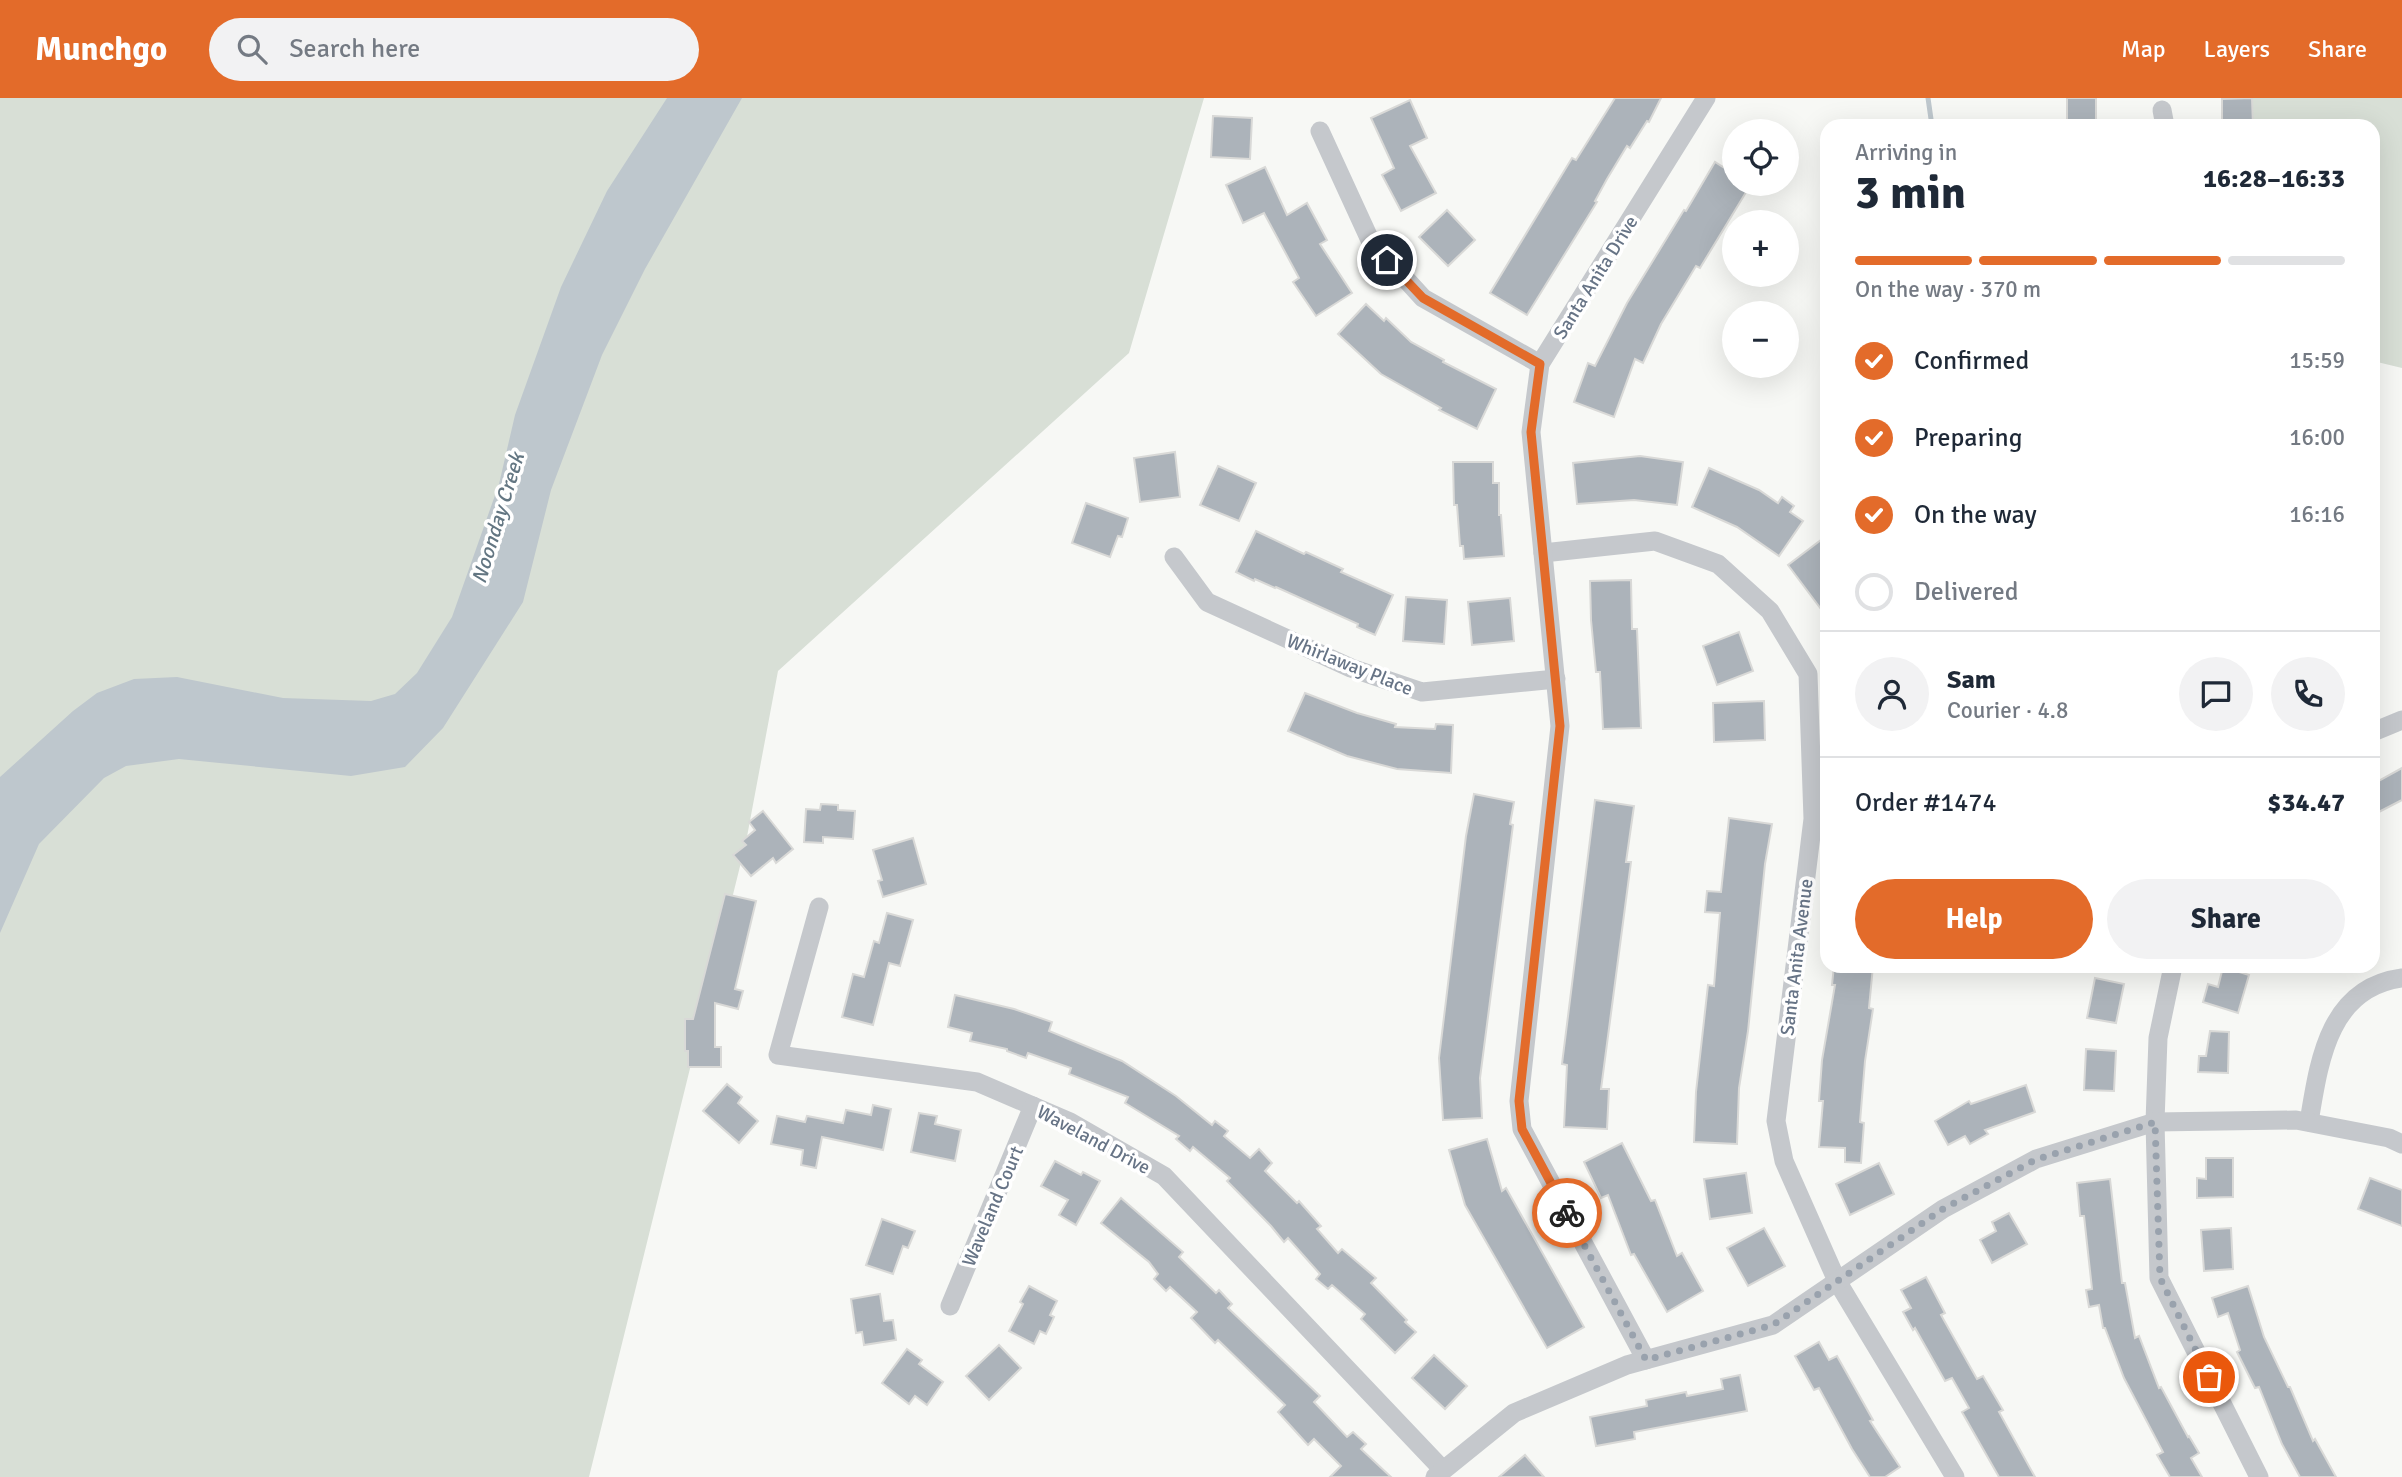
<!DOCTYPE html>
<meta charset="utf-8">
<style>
body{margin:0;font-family:Signika,sans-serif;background:#f2f2f3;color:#1f2937;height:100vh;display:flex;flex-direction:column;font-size:26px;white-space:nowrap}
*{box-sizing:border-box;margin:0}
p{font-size:23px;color:#747a83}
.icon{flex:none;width:38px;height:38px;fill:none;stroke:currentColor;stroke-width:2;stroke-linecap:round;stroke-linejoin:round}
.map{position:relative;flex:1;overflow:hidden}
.drawer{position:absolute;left:1820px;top:21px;width:560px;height:854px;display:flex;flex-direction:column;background:#fff;border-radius:21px;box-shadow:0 7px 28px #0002}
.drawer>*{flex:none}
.controls{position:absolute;left:1722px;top:21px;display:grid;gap:14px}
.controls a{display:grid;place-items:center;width:77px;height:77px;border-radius:50%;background:#fff;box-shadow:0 7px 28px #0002;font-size:35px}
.pin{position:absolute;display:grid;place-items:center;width:60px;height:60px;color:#fff;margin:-30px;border:4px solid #fff;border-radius:50%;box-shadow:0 2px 7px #0007}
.courier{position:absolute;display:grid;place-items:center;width:70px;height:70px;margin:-35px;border:5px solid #e36b2a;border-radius:50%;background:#fff;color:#222;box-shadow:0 2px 9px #0007}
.headline em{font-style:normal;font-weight:800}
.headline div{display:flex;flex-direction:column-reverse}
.headline{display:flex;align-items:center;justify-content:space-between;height:119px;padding:0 35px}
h1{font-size:46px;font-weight:800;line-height:52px}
.bar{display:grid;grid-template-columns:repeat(4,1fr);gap:10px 7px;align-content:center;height:84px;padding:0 35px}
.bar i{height:9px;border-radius:5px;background:#e0e1e3}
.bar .current{background:#e36b2a}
.bar p{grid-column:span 4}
.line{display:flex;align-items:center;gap:18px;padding:0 35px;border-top:2px solid #e0e1e3}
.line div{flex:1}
.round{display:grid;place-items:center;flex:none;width:74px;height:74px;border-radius:37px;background:#f2f2f3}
ol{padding:0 35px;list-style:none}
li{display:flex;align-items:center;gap:21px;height:77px}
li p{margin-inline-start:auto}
li .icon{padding:7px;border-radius:50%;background:#e36b2a;color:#fff;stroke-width:4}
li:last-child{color:#747a83}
li i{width:38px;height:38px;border:4px solid #e0e1e3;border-radius:50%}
.cta{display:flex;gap:14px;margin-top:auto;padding:14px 35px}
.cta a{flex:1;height:80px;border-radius:42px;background:#e36b2a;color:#fff;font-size:28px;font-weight:800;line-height:80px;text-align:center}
.cta a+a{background:#f2f2f3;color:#1f2937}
header{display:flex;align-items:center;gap:42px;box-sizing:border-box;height:98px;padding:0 35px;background:#e36b2a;color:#fff}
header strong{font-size:33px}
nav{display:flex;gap:38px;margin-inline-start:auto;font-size:24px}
.search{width:490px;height:63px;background:#f2f2f3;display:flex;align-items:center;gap:18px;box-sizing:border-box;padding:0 24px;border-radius:38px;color:#747a83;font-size:26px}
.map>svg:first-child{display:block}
</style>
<header>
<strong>Munchgo</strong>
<div class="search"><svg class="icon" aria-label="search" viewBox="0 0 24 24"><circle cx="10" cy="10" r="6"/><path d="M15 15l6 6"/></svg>Search here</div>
<nav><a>Map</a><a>Layers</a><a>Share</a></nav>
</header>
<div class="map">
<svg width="2402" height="1379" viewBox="0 0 2402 1379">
<rect width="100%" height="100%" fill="#f7f8f5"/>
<g fill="#d8dfd6">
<path d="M0,0H1204L1129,255L778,573L746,744L589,1379H0Z"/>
<path d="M2231,0H2402V270L2373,263V28H2224Z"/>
</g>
<path fill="#bec7cd" d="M667,0H742L645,171L602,257L551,392L523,504L443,630L405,669L351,678L179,661L126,668L104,680L39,746L0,835V679L73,613L97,595L134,581L177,579L283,600L371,603L395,596L417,575L452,519L499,386L515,317L561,189L607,93Z"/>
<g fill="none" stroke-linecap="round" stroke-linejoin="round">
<path stroke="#bec7cd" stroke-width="5" d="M1928,0L1932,28"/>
</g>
<g fill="#acb3ba" stroke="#d9d9d7" stroke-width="2">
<path d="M1615,0H1661L1649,24L1647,23L1630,50L1627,48L1607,81L1595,103L1597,104L1527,217L1490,195L1572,60L1576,62Z"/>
<rect x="2067" y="0" width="29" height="28"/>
<path d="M2252,0L2253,28H2222V1Z"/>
<path d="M1410,2L1427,40L1410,48L1436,95L1401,113L1382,77L1394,70L1371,20Z"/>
<path d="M1213,18L1252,20L1250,61L1211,59Z"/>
<path d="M1734,51V86H1751L1700,170L1696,168L1661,226L1643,265L1635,261L1614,319L1574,304L1588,265L1595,268L1627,205L1684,112L1686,113L1715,64L1723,69Z"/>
<path d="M1265,69L1287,117L1307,105L1327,142L1320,146L1352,195L1316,218L1293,184L1299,180L1264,115L1243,125L1226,87Z"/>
<path d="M1447,112L1475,142L1448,168L1419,139Z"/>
<path d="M1366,206L1384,223L1386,220L1411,244L1444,262L1443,264L1496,291L1477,331L1439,312L1441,310L1381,276L1338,236Z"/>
<path d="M1175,354L1180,399L1140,404L1134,360Z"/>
<path d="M1640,358L1683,364L1677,407L1634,402L1577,406L1573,365Z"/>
<path d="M1453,364H1493V385H1499V417H1501L1504,458L1464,461L1463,448H1460L1457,407H1454Z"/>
<path d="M1218,368L1256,385L1239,423L1200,407Z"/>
<path d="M1709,370L1759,392L1778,405L1782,399L1794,408L1790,414L1803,423L1779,458L1737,429L1692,409Z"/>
<path d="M1086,405L1128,420L1122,439L1118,438L1110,459L1072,445Z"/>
<path d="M1256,433L1304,456L1306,454L1343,471L1341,474L1393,497L1375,537L1357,529L1358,526L1276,489L1275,490L1255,481L1254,483L1236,474Z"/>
<path d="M1821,442L1827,450V519L1788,467Z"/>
<path d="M1631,482L1632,531H1637L1641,630L1603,631L1600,574H1596L1591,522L1590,483Z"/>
<path d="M1406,499L1447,502L1444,546L1403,543Z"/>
<path d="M1510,500L1514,543L1472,547L1468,504Z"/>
<path d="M1739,534L1753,573L1717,587L1703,548Z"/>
<path d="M1305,595L1357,615L1396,626L1395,629L1435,631L1436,626L1453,627L1451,675L1397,671L1347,658L1288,633Z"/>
<path d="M1764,603L1765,642L1714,644L1713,605Z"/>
<path d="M2402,670V702L2373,717V686Z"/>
<path d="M1474,696L1514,704L1510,726L1513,727L1480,980L1482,1020L1443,1022L1439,960L1466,738Z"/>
<path d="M1595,702L1634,708L1626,764H1631L1601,991H1609L1607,1031L1564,1029L1567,967L1562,966Z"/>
<path d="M821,706L838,707V712L855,713L853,741L823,739V745L804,744L806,711L820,712Z"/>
<path d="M763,713L793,751L776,765L773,760L751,778L733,757L746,747L742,743L755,732L749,724Z"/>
<path d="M1729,720L1772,726L1765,766L1748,933L1739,990L1737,1046L1694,1044L1696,994L1708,887L1714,888L1720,815L1705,814L1707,793L1721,794Z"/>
<path d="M913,740L926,786L883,799L878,783L882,782L873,752Z"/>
<path d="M725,796L756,803L735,891L743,893L738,911L715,905V949H721V969H688V953H685V921H693Z"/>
<path d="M887,815L913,822L900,868L889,865L873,927L842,919L853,876L864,879L874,843L879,845Z"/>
<path d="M1834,868H1873L1869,910L1873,911L1865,963L1860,1024L1864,1025L1861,1065L1845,1064V1050L1819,1049L1823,1003H1819L1822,962L1835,887H1832Z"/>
<path d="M2223,869L2249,877L2238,915L2203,904L2208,886L2218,889Z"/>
<path d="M2095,880L2124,886L2116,925L2087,920Z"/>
<path d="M955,897L1014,911L1052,924L1049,933L1122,963L1176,998L1212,1027L1215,1023L1228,1033L1224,1038L1250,1060L1259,1051L1272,1065L1265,1073L1297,1105L1299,1103L1321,1128L1317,1131L1338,1155L1342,1151L1376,1180L1371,1185L1407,1222L1405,1224L1416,1234L1395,1255L1361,1221L1365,1216L1332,1187L1328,1191L1316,1181L1320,1176L1288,1140L1284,1144L1271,1128L1227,1083L1230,1080L1193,1049L1190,1053L1176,1041L1179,1038L1125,1005L1128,999L1069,976L1071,970L1028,955L1026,960L1007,953V951L970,943L972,935L948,929Z"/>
<path d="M2210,933L2229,934L2228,975L2198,974L2199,958H2206Z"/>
<path d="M2086,951L2116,953L2114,993L2084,992Z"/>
<path d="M727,986L742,999L738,1005L758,1023L739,1045L703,1013Z"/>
<path d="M2026,987L2035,1014L1985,1032L1988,1036L1970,1046L1965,1038L1948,1047L1935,1023L1969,1003L1971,1006Z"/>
<path d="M873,1007L891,1011L883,1052L822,1039L816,1070L801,1067L803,1052L771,1046L777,1018L805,1024L807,1018L843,1025L846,1012L871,1017Z"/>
<path d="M919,1015L937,1018L935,1026L961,1032L955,1063L911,1054Z"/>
<path d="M1487,1041L1502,1093L1506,1090L1584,1229L1547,1250L1465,1107L1449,1052Z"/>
<path d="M1622,1045L1651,1103L1655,1102L1677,1158L1682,1155L1703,1193L1667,1214L1634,1156L1631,1157L1608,1097L1601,1100L1584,1064Z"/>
<path d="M2206,1060H2233V1099L2197,1100V1080L2206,1081Z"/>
<path d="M1055,1063L1081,1077L1083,1074L1100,1083L1076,1127L1059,1117L1068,1102L1041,1088Z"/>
<path d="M1879,1065L1894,1096L1850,1117L1836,1086Z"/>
<path d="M1746,1075L1752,1115L1710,1121L1704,1081Z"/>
<path d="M2370,1080L2402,1092V1128L2358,1111Z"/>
<path d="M2110,1081L2122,1185H2125L2135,1240L2139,1238L2159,1290L2161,1289L2188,1339L2189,1338L2199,1355L2191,1360L2202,1379H2170L2157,1357L2163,1354L2124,1280L2105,1230H2103L2099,1207L2089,1209L2086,1192L2092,1191L2084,1118H2080L2077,1085Z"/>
<path d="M1121,1100L1183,1154L1179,1159L1216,1195L1219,1192L1232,1206L1228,1210L1320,1298L1314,1304L1347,1339L1353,1334L1366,1346L1361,1351L1391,1379H1330L1341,1368L1314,1341L1308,1347L1278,1314L1285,1307L1218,1242L1215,1245L1191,1220L1197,1214L1170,1189L1166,1193L1154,1181L1158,1176L1149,1164L1101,1125Z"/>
<path d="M2009,1115L2027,1146L1992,1165L1980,1142L1996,1133L1992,1124Z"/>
<path d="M882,1121L915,1133L908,1150L903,1148L893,1176L866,1167Z"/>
<path d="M1764,1130L1785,1168L1748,1188L1727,1150Z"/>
<path d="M2231,1130L2233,1171L2204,1173L2201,1132Z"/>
<path d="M1926,1179L1945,1215L1941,1217L1977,1281L1983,1278L2003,1312L1999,1314L2035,1379H1999L1962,1314L1969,1310L1952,1280L1945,1283L1915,1230L1913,1232L1903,1214L1911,1210L1901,1192Z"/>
<path d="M1029,1188L1057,1203L1050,1217L1054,1219L1046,1236L1040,1233L1034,1246L1009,1233L1023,1206L1020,1204Z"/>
<path d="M2248,1188L2264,1239L2288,1289H2290L2313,1343L2315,1341L2336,1379H2300L2282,1346L2259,1289L2255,1290L2237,1254L2240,1252L2228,1215L2218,1219L2212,1200Z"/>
<path d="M880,1196L884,1223L893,1222L896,1242L864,1247L862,1234L856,1235L851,1201Z"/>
<path d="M1819,1244L1829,1262L1837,1258L1873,1322L1870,1323L1900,1369L1885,1379H1870L1852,1351L1819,1290L1814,1292L1795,1258Z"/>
<path d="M999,1247L1021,1270L989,1302L966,1278Z"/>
<path d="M907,1251L922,1262L919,1266L943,1284L927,1307L915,1298L909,1306L882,1285Z"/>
<path d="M1434,1257L1467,1288L1445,1311L1412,1280Z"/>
<path d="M1740,1277L1747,1313L1634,1334L1635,1341L1596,1348L1590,1319L1647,1308L1646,1302L1686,1294L1687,1298L1723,1291L1721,1281Z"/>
<path d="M1525,1357L1544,1379H1499Z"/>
</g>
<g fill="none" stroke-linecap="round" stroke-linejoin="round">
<g stroke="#c5c8cc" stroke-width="19">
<path d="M2162,12L2165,28"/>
<path d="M1320,33L1370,142L1423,200L1540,266"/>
<path d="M1543,455L1655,443L1718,466L1770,513L1808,576L1813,721L1776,1023L1784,1063L1837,1183L1955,1379"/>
<path d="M1174,459L1207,504L1351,570L1422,594L1556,581"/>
<path d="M2373,634L2402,622"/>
<path d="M819,809L778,957L977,984L1070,1024L1164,1078L1443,1372"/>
<path d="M2173,868L2158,940L2155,1024L2159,1180L2259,1379"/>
<path d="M2309,1024C2319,964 2328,890 2402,880"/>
<path d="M950,1208L1033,1008"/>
<path d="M1646,1262L1522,1031L1519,1003L1560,628L1531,334L1540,266L1706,0"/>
<path d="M1435,1379L1514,1315L1627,1267L1773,1227L1943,1111L2036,1061L2155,1024L2296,1022L2389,1040L2402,1046"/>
</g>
</g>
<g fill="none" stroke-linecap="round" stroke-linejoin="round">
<path stroke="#99a2ad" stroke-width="7" stroke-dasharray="0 12.6" d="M1567,1115L1646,1262L1773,1227L1943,1111L2035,1062L2155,1024L2160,1180L2209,1279"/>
<path stroke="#e36b2a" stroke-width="9" d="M1387,162L1423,200L1540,266L1531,334L1560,628L1519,1003L1522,1031L1567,1115"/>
</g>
<g text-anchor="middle" stroke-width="7" stroke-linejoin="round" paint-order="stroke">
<g font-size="19" fill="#677486" stroke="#fff">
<text transform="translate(1595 179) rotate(-58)" y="7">Santa Anita Drive</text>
<text transform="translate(1350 566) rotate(22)" y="7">Whirlaway Place</text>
<text transform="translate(1796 859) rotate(-83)" y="7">Santa Anita Avenue</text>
<text transform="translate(1094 1041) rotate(28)" y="7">Waveland Drive</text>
<text transform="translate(992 1108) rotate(-67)" y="7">Waveland Court</text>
</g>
<g font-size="21" font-style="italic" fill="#637682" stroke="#fff">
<text transform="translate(498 420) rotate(-73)" y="7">Noonday Creek</text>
</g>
</g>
</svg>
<div class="controls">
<a><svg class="icon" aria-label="locate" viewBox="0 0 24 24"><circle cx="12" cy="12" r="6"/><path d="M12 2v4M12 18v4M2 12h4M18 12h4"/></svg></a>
<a>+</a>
<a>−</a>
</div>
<div class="pin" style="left:2209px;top:1279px;background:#ea580c"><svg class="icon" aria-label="bag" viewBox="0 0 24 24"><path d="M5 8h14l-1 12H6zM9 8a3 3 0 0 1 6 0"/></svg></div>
<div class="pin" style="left:1387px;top:162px;background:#1f2937"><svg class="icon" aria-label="home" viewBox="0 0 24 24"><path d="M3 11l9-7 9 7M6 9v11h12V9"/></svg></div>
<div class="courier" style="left:1567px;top:1115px"><svg class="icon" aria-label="bike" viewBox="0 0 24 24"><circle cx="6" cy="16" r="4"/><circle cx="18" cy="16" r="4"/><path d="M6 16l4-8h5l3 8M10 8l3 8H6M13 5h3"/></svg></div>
<section class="drawer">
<div class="headline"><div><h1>3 min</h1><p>Arriving in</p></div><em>16:28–16:33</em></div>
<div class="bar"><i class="current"></i><i class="current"></i><i class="current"></i><i></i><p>On the way · 370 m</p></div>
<ol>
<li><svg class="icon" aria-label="check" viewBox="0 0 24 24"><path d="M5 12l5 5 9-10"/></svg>Confirmed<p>15:59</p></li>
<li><svg class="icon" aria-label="check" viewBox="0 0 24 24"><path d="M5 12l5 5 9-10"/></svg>Preparing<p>16:00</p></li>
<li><svg class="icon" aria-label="check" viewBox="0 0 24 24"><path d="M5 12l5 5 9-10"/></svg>On the way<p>16:16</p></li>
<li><i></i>Delivered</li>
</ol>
<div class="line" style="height:126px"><a class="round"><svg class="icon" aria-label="person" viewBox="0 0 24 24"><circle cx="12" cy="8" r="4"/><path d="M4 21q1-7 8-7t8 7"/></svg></a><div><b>Sam</b><p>Courier · 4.8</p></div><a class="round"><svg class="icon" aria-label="chat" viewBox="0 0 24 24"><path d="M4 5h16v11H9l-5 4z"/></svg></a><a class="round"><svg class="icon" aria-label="phone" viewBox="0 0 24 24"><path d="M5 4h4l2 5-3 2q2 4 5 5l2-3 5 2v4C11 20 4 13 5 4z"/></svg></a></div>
<div class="line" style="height:91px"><div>Order #1474</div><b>$34.47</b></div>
<div class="cta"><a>Help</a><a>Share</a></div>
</section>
</div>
